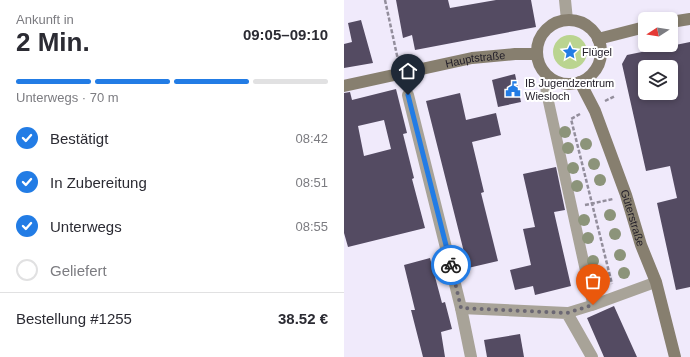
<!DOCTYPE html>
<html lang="de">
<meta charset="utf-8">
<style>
body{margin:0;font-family:Helvetica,sans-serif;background:#f7f7f7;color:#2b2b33;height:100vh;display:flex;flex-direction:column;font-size:15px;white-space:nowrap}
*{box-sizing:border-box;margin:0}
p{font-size:13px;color:#7c7c81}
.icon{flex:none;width:22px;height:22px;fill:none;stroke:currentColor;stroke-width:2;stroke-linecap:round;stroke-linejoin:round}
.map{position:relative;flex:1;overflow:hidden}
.side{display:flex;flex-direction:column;background:#fff;width:344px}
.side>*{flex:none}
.needle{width:26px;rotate:258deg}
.fabs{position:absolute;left:294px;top:12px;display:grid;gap:8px}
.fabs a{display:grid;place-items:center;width:40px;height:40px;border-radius:6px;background:#fff;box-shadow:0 2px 6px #0003;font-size:20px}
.pin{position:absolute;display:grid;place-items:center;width:34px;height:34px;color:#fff;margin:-41px -17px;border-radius:50% 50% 50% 0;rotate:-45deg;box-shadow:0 0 4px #0007}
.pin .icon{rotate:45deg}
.courier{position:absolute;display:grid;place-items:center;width:40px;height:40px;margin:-20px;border:3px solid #227ce5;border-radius:50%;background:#fff;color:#222;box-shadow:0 1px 5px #0007}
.headline em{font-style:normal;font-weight:800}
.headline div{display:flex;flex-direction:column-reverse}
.headline{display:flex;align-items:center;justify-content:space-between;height:68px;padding:0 16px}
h1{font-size:26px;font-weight:800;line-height:30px}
.bar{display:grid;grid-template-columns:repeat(4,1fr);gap:6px 4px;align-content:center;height:48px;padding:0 16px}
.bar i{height:5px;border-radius:3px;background:#e1e1e2}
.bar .current{background:#227ce5}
.bar p{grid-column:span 4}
.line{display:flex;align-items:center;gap:10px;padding:0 16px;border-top:1px solid #e1e1e2}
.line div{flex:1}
ol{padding:0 16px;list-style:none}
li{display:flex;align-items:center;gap:12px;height:44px}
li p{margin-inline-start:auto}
li .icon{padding:4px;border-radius:50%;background:#227ce5;color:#fff;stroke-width:4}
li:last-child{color:#7c7c81}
li i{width:22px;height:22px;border:2px solid #e1e1e2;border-radius:50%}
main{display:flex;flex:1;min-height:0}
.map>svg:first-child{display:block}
</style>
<main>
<section class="side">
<div class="headline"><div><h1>2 Min.</h1><p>Ankunft in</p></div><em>09:05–09:10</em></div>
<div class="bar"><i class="current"></i><i class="current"></i><i class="current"></i><i></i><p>Unterwegs · 70 m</p></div>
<ol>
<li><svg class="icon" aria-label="check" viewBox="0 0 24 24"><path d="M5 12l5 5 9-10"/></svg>Bestätigt<p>08:42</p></li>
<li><svg class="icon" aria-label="check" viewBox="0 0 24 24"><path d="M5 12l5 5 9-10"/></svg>In Zubereitung<p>08:51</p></li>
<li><svg class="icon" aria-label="check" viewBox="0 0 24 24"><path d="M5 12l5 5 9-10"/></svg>Unterwegs<p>08:55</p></li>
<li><i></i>Geliefert</li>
</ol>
<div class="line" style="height:52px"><div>Bestellung #1255</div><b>38.52 €</b></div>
</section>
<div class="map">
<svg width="346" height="357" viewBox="0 0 346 357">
<rect width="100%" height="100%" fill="#f0eafb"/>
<circle fill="#bad490" cx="226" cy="52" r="17"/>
<g fill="#544b62" fill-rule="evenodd">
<path d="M52,0H104L106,8L152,0H187L192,27L71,50L68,35L59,38Z"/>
<path d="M17,20L29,63L0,68V44L8,42L4,23Z"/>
<path d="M346,42V287L332,290L313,203L333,198L326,166L302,171L278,64L283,55ZM301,67H327V93H301Z"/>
<path d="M171,74L177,102L154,107L148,80Z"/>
<path d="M52,89L63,133L59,134L70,178L68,179L81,228L4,247L0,233V93L6,92L8,100ZM40,120L47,149L20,156L14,126Z"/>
<path d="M116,93L122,120L152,113L157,135L128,142L140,192L137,193L154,261L124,268L82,101Z"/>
<path d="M212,167L221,210L210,212L227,286L191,295L189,286L171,290L166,270L187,265L179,229L191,227L179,174Z"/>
<path d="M86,258L98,303L101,302L108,329L97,332L101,357H79L67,310H71L60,265Z"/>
<path d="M270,306L279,326L293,357H260L243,318Z"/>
<path d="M176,334L180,357H143L140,340Z"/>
</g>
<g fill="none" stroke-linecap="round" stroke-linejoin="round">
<g stroke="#938e9c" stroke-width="2.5" stroke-dasharray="4 2" stroke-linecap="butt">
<path d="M41,0L54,60"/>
<path d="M261,101L271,96"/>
<path d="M236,114L227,119L268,284"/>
<path d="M241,205L269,199"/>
</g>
<g stroke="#a8a398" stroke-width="11">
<path d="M207,79L202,90L249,305"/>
<path d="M223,313L249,305L312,282"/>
</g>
<g stroke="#a8a398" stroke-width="12">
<path d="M221,0L223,20"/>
<path d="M64,95L117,308L127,357"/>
<path d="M117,308L223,313L248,357"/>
</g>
<g stroke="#877f6f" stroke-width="12">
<circle cx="225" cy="52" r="32"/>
<path d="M327,22L346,19"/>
<path d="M254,39L301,27"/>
<path id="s1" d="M236,82L251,111L282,195L297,245L312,282L331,357"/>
<path id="s2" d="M0,86L128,58L171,54H193"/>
</g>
</g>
<g fill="#8c947a">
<circle cx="221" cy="132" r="6"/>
<circle cx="242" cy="144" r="6"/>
<circle cx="224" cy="148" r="6"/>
<circle cx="250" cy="164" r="6"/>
<circle cx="229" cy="168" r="6"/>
<circle cx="256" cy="180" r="6"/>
<circle cx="233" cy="186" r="6"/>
<circle cx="266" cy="215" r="6"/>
<circle cx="240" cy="220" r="6"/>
<circle cx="271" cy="234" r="6"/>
<circle cx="244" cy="238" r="6"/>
<circle cx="276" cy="255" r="6"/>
<circle cx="249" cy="261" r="6"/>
<circle cx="280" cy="273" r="6"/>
<circle cx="254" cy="281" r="6"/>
</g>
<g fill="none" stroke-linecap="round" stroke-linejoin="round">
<path stroke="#6b6773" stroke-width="4" stroke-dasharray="0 7.2" d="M107,265L117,308L223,313L249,305"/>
<path stroke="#227ce5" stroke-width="5" d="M64,95L107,265"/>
</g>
<defs>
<g id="sight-bare" transform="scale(1.2)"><path d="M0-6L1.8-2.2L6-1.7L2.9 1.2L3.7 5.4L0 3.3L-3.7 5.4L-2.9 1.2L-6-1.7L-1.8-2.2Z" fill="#227ce5" stroke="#fff" stroke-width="2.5" paint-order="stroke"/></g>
<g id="civic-bare" transform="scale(1.2)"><path d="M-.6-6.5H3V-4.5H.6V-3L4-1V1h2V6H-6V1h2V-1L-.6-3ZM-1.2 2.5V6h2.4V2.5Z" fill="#227ce5" stroke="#fff" stroke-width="2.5" paint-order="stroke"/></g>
</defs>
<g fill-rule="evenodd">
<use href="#sight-bare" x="226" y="52"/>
<use href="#civic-bare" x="169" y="89"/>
</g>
<g text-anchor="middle" stroke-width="4" stroke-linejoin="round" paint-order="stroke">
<g font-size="11" fill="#24202a" stroke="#fff" text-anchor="start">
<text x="238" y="56">Flügel</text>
<text x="181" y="87">IB Jugendzentrum<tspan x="181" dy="13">Wiesloch</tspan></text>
</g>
<g font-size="11" fill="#24202a" stroke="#fff">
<text dy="4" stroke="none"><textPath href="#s2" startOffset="134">Hauptstraße</textPath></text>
<text dy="4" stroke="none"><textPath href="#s1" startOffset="146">Güterstraße</textPath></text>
</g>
</g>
</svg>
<div class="fabs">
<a><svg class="needle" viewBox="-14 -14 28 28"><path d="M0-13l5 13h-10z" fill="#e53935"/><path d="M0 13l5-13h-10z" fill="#7c7c81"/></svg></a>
<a><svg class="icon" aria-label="layers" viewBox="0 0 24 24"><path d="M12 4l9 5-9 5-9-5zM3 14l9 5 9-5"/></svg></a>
</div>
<div class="pin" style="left:249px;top:305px;background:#ea580c"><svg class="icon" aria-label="bag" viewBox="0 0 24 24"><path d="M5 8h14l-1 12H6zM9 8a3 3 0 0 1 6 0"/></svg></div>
<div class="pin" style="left:64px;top:95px;background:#1f2937"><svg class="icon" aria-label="home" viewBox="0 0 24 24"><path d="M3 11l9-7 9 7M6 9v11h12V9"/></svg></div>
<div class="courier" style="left:107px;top:265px"><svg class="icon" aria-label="bike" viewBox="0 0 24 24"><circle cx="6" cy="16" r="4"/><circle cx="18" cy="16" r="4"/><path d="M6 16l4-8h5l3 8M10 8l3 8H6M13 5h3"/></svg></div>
</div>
</main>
